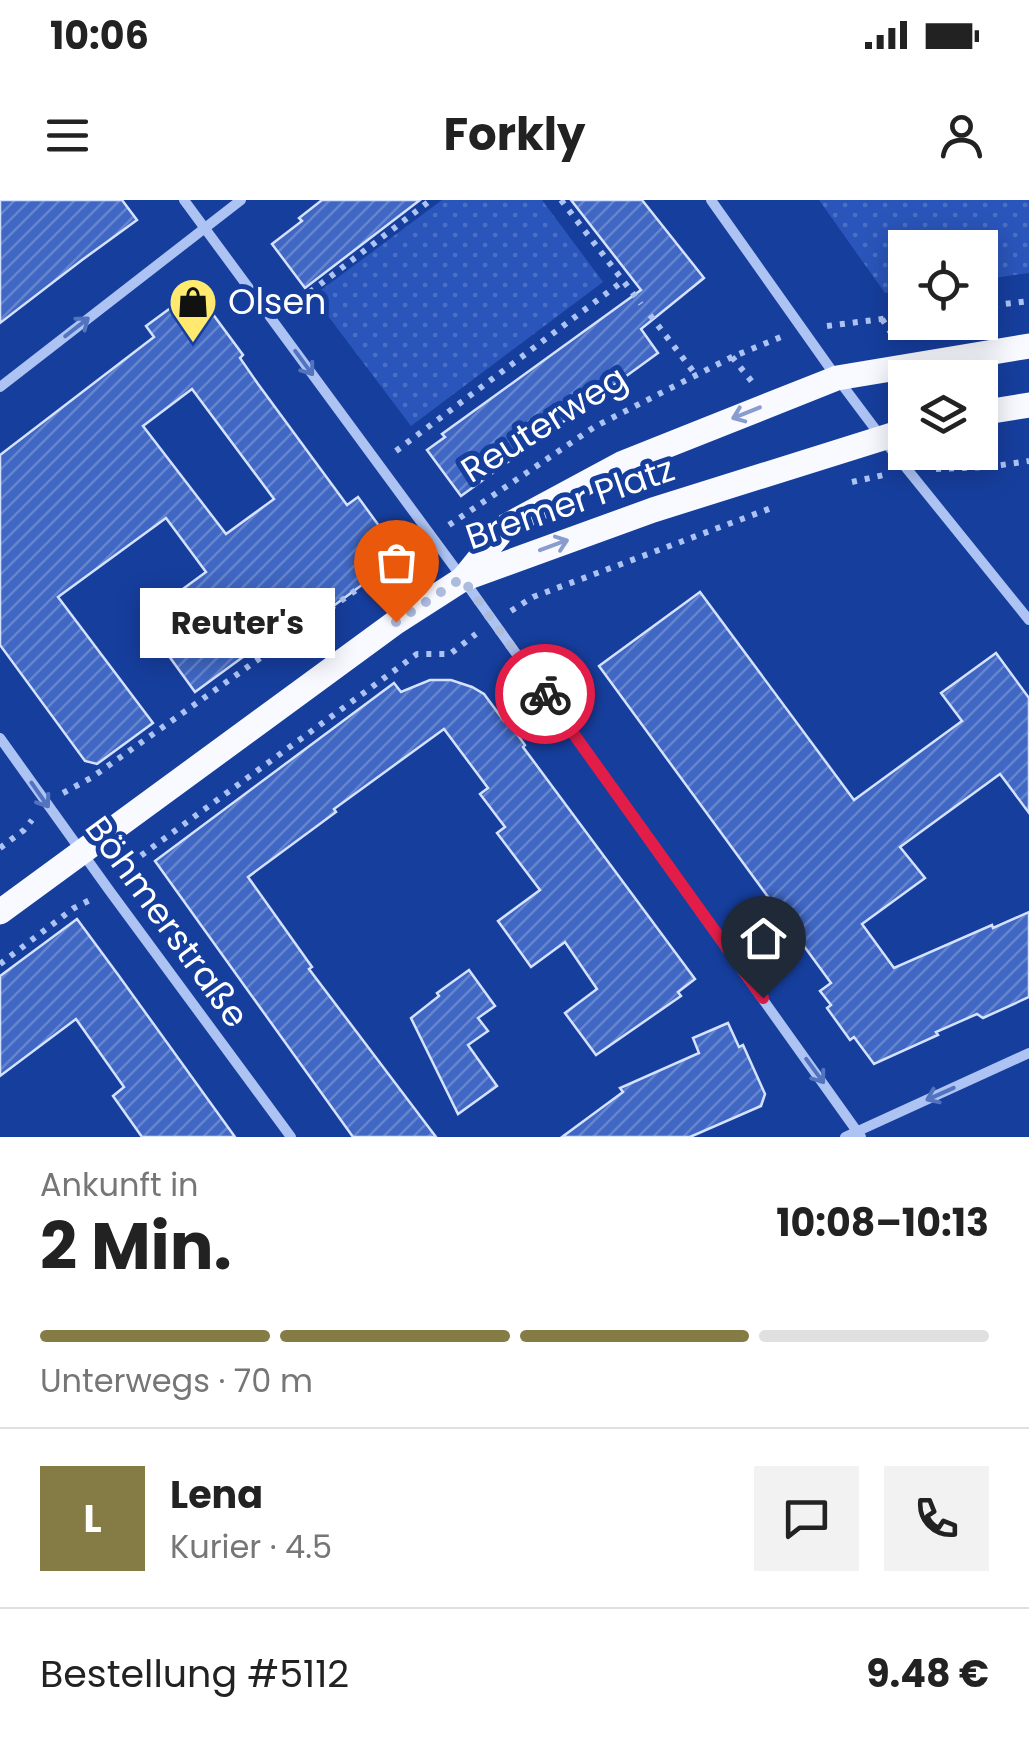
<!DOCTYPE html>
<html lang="de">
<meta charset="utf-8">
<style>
body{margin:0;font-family:Poppins,sans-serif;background:#f2f2f2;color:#222;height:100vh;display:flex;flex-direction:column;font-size:38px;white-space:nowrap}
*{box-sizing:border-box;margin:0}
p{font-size:32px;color:#767676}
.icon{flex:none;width:55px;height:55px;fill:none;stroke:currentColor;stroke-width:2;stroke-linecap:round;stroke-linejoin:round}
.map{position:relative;height:937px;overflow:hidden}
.side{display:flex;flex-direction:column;background:#fff;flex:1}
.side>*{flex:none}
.fabs{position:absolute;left:888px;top:30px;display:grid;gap:20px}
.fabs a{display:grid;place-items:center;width:110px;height:110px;border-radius:0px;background:#fff;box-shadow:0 5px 25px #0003;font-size:50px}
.pin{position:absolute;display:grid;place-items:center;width:85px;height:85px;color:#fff;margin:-102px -42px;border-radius:50% 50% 50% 0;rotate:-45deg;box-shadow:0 0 10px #0007}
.pin .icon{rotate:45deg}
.courier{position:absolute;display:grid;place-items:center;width:100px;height:100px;margin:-50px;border:8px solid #e11d48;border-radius:50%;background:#fff;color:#222;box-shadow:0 2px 12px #0007}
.bubble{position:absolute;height:70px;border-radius:0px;background:#fff;box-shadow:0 5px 25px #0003;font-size:32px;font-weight:700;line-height:70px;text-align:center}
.headline em{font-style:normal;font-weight:700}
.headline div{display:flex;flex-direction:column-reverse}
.headline{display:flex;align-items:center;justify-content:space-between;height:170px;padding:0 40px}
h1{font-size:65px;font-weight:700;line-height:75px}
.bar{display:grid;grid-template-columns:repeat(4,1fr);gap:15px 10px;align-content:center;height:120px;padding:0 40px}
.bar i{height:12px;border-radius:8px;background:#e0e0e0}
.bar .selected{background:#857c45}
.bar p{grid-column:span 4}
.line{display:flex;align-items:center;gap:25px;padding:0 40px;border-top:2px solid #e0e0e0}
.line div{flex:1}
.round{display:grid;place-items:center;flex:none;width:105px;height:105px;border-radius:0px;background:#f2f2f2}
.status{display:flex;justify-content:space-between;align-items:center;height:70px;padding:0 50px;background:#fff;direction:ltr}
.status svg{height:28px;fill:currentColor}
header{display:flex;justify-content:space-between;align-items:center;height:130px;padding:0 40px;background:#fff;font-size:45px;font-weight:700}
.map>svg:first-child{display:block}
</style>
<div class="status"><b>10:06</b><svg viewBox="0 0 49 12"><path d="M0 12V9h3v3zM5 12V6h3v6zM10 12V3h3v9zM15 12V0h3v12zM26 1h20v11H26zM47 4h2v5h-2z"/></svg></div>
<header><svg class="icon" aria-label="menu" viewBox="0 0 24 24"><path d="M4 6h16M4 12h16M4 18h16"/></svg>Forkly<svg class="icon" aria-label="person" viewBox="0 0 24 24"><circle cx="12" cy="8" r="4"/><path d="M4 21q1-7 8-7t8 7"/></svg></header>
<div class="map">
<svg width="1029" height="937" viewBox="0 0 1029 937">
<defs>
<pattern id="park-dots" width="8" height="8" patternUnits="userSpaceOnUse" patternTransform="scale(2.5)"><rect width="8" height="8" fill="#2a56bb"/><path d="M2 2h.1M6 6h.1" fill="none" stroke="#4a6fc5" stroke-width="1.8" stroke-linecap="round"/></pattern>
<pattern id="building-hatch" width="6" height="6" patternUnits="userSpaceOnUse" patternTransform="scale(2.5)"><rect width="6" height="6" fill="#3f67c3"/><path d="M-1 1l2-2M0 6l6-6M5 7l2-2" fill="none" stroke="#6585cf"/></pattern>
</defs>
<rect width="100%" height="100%" fill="#163e9d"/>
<g fill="url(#park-dots)">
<path d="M442,0H542L603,82L411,226L313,96Z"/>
<path d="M819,0H1029V73L980,80V48H905V90L885,93Z"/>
</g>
<g fill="url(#building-hatch)" stroke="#d5e2fd" stroke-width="2.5" fill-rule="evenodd">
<path d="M0,0H122L137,20L82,60L0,123Z"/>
<path d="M322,0H420L305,88L272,44L302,21L299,18Z"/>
<path d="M571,0H642L704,78L641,129L658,153L461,296L427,250L445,237L442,234L641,90Z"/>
<path d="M195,90L243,155L240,158L258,184L347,305L358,297L401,356L328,410L321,400L195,492L142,419L206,372L166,318L58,397L153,523L97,564L85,561L0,445V255L154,137L146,126ZM192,189L274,299L226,334L143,226Z"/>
<path d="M700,392L854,600L962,521L941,493L996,453L1029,498V613L1000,574L900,647L925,678L862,724L894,768L992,725L993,728L1029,712V797L983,818L977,814L936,832L938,835L874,864L854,837L850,840L827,808L831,805L820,791L831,783L599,466Z"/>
<path d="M430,480H451L472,487L484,494L504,521L507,520L525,545L523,547L695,779L678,792L681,796L596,855L565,813L597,789L565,742L531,767L498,721L540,690L497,633L505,627L480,594L488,588L444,529L334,609L336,612L248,677L312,767L309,769L436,937H353L155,661L394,483L401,492Z"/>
<path d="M77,719L119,776L235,937H142L113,896L124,887L76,819L0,876V776Z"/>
<path d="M469,770L495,806L478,818L488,831L468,845L497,886L458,914L411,818L439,796L437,793Z"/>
<path d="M728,823L739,847L743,845L765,894L761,906L690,937H562L623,892L620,888L699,853L693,838Z"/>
</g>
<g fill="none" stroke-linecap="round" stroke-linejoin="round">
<g stroke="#adc3f3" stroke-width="6" stroke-dasharray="5 8" stroke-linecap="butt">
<path d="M561,0L641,104"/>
<path d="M980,107L1029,101"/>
<path d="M289,108L431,0"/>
<path d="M650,115L696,175"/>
<path d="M882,119L895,139"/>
<path d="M827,126L905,116"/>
<path d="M732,157L753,183"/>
<path d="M396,251L623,81"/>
<path d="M971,252L981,267"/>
<path d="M936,269L988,267L1029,261"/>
<path d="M852,282L884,275"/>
<path d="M449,325L596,226L732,157L781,137"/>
<path d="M511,411L533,397L774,307"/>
<path d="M63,593L91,578L414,349"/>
<path d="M0,648L24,630L32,620"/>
<path d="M123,674L135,660L417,454H450L476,434"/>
<path d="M0,764L74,708L90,700"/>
</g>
<g stroke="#adc3f3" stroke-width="10">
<path d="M184,0L463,379L861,937"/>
<path d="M711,0L837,178L882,238L1029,420"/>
<path d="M0,187L241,0"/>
<path d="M0,538L109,690L291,937"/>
<path d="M845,937L1029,853"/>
</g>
<g stroke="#f9faff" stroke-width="25">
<path d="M980,213L1029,205"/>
<path d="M463,379L506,326L623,263L837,178L1029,146"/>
<path d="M0,712L396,422L463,379L653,310L905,231"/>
</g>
</g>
<defs><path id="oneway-shaft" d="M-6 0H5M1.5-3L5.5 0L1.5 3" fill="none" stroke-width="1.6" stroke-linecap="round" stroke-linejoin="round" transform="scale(2.5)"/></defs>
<g stroke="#5273bf">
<use href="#oneway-shaft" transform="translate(77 127) rotate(-38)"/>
<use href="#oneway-shaft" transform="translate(304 163) rotate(54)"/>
<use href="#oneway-shaft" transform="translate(40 595) rotate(55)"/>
<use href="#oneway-shaft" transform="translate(815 871) rotate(54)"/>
<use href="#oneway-shaft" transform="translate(940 894) rotate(156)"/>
</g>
<g stroke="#889cce">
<use href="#oneway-shaft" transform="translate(746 213) rotate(158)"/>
<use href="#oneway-shaft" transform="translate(554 345) rotate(-20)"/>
</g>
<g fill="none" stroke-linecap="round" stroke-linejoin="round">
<path stroke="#adbbdd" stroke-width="10" stroke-dasharray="0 18" d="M396,422L462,378L545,494"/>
<path stroke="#e11d48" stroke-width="12" d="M545,494L763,798"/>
</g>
<defs>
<g id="shop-pin" transform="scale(2.5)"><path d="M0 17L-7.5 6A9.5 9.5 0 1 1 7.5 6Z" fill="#ffea6f" stroke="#163e9d"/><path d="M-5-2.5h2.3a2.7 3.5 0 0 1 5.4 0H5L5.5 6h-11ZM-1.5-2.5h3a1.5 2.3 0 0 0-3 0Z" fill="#111"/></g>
</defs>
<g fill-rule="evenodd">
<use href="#shop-pin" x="193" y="102"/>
</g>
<g text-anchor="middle" stroke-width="10" stroke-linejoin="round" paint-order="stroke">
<g font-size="35" fill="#fff" stroke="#163e9d" text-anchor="start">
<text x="228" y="114">Olsen</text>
</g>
<g font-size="35" fill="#fff" stroke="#163e9d">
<text transform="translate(544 224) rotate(-32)" y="12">Reuterweg</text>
<text transform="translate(570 303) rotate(-19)" y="12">Bremer Platz</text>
<text transform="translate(167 722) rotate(54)" y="12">Böhmerstraße</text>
</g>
</g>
</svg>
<div class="fabs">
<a><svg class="icon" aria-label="locate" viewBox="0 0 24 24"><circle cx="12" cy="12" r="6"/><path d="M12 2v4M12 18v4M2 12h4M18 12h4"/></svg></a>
<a><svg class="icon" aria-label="layers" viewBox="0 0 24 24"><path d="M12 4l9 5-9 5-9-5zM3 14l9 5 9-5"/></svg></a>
</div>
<div class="pin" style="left:396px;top:422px;background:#ea580c"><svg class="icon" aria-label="bag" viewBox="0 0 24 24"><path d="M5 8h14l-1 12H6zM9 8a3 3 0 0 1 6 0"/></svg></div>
<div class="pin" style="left:763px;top:798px;background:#1f2937"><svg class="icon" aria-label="home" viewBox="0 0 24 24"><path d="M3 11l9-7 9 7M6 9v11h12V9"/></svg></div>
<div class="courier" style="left:545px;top:494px"><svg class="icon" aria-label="bike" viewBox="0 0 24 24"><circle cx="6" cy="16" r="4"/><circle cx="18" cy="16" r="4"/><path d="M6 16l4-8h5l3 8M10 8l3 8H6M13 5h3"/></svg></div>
<div class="bubble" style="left:140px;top:388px;width:195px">Reuter's</div>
</div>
<section class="side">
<div class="headline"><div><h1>2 Min.</h1><p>Ankunft in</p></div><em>10:08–10:13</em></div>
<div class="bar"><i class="selected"></i><i class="selected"></i><i class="selected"></i><i></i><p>Unterwegs · 70 m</p></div>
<div class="line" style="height:180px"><b class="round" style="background:#857c45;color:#fff">L</b><div><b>Lena</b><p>Kurier · 4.5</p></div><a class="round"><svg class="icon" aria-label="chat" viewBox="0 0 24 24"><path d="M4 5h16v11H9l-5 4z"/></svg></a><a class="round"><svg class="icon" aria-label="phone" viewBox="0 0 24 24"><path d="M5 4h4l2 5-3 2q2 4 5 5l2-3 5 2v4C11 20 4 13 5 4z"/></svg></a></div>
<div class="line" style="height:130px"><div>Bestellung #5112</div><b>9.48 €</b></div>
</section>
